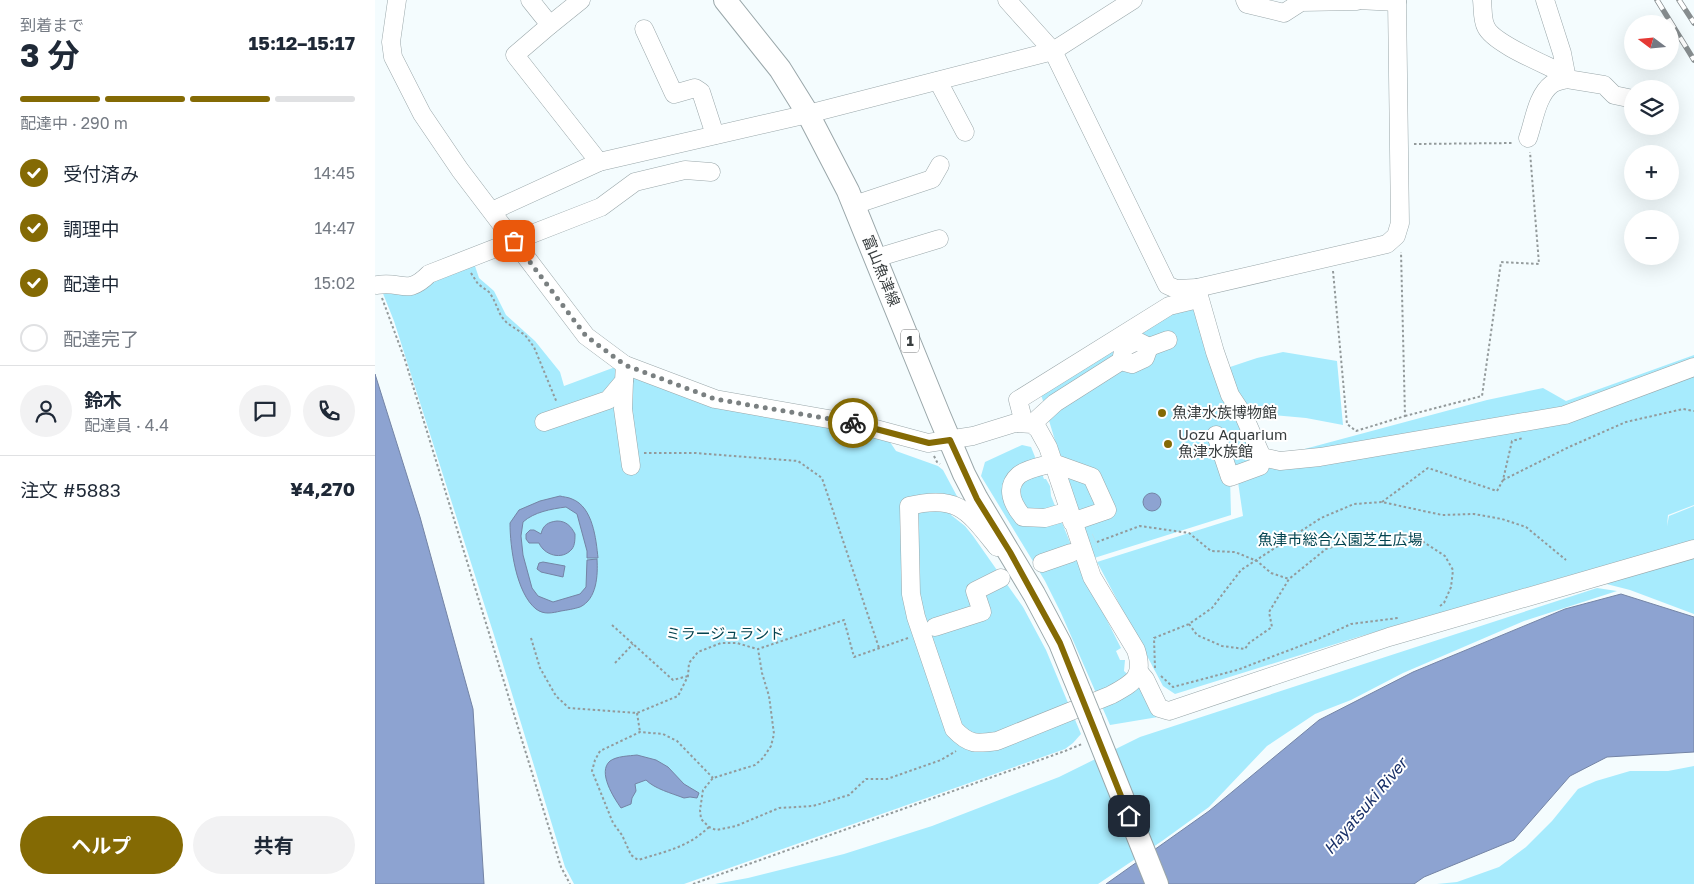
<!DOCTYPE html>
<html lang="ja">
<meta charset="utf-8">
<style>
body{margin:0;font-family:"Golos Text","Noto Sans JP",sans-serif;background:#f2f2f3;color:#1f2937;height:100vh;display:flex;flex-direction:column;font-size:19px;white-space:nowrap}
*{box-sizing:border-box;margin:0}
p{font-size:16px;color:#747a83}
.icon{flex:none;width:28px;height:28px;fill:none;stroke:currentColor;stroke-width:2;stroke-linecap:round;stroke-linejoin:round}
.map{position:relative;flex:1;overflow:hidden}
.side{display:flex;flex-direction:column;background:#fff;width:375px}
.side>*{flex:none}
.needle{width:32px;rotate:286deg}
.controls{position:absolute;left:1249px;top:15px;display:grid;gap:10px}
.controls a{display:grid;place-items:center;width:55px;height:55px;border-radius:50%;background:#fff;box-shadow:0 5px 20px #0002;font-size:25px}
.pin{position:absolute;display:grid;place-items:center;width:42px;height:42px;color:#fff;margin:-21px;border-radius:10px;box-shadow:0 2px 8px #0006}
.courier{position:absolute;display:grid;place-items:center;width:50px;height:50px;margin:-25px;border:4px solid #846a04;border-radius:50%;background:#fff;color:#222;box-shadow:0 1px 6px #0007}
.head em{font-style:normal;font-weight:700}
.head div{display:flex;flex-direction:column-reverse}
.head{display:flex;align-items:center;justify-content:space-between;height:85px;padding:0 20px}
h1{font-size:32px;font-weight:700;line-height:38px}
.bar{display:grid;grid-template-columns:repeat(4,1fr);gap:8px 5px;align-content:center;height:60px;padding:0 20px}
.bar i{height:6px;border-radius:4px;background:#e0e1e3}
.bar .active{background:#846a04}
.bar p{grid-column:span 4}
.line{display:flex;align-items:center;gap:12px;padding:0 20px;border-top:1px solid #e0e1e3}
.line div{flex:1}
.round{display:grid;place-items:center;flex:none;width:52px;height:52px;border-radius:26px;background:#f2f2f3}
ol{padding:0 20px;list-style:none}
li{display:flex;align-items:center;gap:15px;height:55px}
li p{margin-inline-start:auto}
li .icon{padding:5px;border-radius:50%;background:#846a04;color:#fff;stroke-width:4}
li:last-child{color:#747a83}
li i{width:28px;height:28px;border:2px solid #e0e1e3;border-radius:50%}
.action{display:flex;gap:10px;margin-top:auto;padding:10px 20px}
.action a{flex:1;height:58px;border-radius:30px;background:#846a04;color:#fff;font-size:20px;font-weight:700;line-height:58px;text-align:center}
.action a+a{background:#f2f2f3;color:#1f2937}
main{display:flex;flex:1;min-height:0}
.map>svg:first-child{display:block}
</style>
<main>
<section class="side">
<div class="head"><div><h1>3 分</h1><p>到着まで</p></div><em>15:12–15:17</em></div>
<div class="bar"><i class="active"></i><i class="active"></i><i class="active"></i><i></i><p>配達中 · 290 m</p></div>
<ol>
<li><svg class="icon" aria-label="check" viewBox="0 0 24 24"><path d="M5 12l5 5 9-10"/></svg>受付済み<p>14:45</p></li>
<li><svg class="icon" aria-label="check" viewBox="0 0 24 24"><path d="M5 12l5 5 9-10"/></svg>調理中<p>14:47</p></li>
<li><svg class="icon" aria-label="check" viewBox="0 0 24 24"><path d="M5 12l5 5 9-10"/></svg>配達中<p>15:02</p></li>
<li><i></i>配達完了</li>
</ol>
<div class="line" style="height:90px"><a class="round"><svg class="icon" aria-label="person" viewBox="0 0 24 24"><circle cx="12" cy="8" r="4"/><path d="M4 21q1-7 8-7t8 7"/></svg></a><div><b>鈴木</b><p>配達員 · 4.4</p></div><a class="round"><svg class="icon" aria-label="chat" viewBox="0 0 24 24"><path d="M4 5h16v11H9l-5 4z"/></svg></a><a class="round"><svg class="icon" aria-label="phone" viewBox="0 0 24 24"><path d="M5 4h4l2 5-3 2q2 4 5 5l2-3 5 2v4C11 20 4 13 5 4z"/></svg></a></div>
<div class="line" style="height:65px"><div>注文 #5883</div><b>¥4,270</b></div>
<div class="action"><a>ヘルプ</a><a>共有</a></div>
</section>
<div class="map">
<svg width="1319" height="884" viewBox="0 0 1319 884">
<rect width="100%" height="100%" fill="#f4fcfe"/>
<g fill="#a7ebfd">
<path d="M99,260L100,266L104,278L119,291L131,315L160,341L185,372L189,386L243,366L515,442L521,451L563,466L568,470L583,498L576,515L590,526L598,536L648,607L671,650L706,734L698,743L690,749L309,884H199L190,867L119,635L19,321L7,291Z"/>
<path d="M824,296L887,457L855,477L856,515L716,559L665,391Z"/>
<path d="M908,352L962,361L968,425L931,418L874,413L849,369L882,358Z"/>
<path d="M1319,355V505L1293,515L1292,526L1294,516L1319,506V614L1255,590L1196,575L983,637L800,694L788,686L722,562L868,516L863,482L892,472L896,458L1112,400L1168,388L1191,401Z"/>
<path d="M647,445L656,447L669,479H671L675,486L676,496L706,569L746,648L741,651L745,660H750L749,671L770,690L783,717L735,725L686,613L670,581L606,476L610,462Z"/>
<path d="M1222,588L1242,591L1149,621L1028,673L976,700L940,714L892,746L834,807L787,841L723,884H340L373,878L469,854L557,826L684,777L765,737Z"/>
<path d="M1319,766V884H1062L1082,882L1124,867L1151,847L1177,821L1203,789L1221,781L1255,771H1293Z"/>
</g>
<g fill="#8da3d1" stroke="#7484a5">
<path d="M0,374L45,517L98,709L109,884H0Z"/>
<circle cx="777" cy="502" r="9"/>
<path d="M185,496C188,497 193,497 197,499C218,507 221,539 223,558H212V551L202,514L191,507C176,509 159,512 148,522L146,536L148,555L157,588L163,596L178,602L205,594L211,587L212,560L222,559C223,575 222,599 205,607C199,609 192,610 186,611C177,613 169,615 161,609C141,593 135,547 135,523L144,510L165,501Z"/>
<path d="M182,521C191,521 196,526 200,534C200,539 200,545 197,549C187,561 169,555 164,543H154L151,539V534L155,530H159L166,534C168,525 173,522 182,521Z"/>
<path d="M168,562L190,566L188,577L166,572L162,569L164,563Z"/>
<path d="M1246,594L1319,617V752L1232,757L1195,776L1139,840L1049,877L1039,884H731L834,811L944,720L1038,672L1190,609Z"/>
<path d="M262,755L281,760L293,767L309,784L324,793L322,798L315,797L309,798C296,793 280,789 271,780L260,784L261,791L257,798L256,804L246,808C239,798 222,772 235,761C242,756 254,756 262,755Z"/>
</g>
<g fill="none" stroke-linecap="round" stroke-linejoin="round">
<path stroke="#ced6d8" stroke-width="18" stroke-dasharray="18 9" stroke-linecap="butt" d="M696,553L721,542"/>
<g stroke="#9aa7aa" stroke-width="19">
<g id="minor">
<path d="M22,0L16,42L18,57L47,114L85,170L211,336L250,365L340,399L482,424L553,443L598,436L640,423L657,424L663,429L673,447L717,577L761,650C770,677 758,683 736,695L622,741C601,744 594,745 579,729L541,617L536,594L534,506C583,494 593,511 622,547"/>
<path d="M155,0L175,25L140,55L224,162"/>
<path d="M632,0L678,51L792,285L801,289L822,288L824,296"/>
<path d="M870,0L872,4L909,13L926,2L982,1"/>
<path d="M982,0L1022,2"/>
<path d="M1107,0C1108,8 1107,20 1111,27C1118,43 1167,63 1185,72L1192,79L1229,85L1239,95L1258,99"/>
<path d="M175,25L206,0"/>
<path d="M269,29L299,94L320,88L326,92L340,135"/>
<path d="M563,81L590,132"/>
<path d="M1153,138C1159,121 1162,95 1177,84C1181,81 1188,80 1192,79L1187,53L1170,0"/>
<path d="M479,205L557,179L565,165"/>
<path d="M117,211L224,162L433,114L678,51L758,0"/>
<path d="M501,258L564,239"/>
<path d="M2,285C27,280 31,297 54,274L226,207L260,182L310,170L336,172"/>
<path d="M822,288L1012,244L1021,236L1025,223L1022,0"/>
<path d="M774,347L793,340"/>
<path d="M249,381L248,409L256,466"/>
<path d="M169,422L233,400L249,381L250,365"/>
<path d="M649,423L643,400L794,306L819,300L824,296L840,352L855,395L869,416L887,457L905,461L945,457L1190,415L1319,367"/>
<path d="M657,424L680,403L746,361L757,364L770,358L774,347L762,341L749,347L746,361"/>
<path d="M841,435L855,477L885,466L887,457"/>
<path d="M694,511L670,518L648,517C638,505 629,488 644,475C653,468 668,466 678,463L717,477L732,510L697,522"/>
<path d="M667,563L696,553"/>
<path d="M560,627L607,612L600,591L626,578"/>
<path d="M764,672L770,679L784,708L794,711L1014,637L1319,549"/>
</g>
</g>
<g stroke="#9aa7aa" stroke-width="24">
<g id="major">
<path d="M350,0L405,69L433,114L473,191L564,415L589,474L602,499L659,594L685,643L705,692"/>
<path d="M716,719L782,884"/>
</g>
</g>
<g stroke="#939a9b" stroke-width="2" stroke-dasharray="2.5 2.5" stroke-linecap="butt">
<path d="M1039,144L1139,143"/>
<path d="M958,271L972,424L981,431L1030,416L1026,252"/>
<path d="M96,273L103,284L114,292L118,298L126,316L132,323L150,335L159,347L182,403"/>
<path d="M7,298L30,360L186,867L195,884"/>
<path d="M1030,416L1107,396L1126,262L1164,264L1155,152"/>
<path d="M269,453H320L423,461L447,478L504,648"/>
<path d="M559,456L562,462L565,464"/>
<path d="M1128,480L1194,447L1251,422L1308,409L1319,411"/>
<path d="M1007,502L1053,468L1122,491L1128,480L1137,441L1148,438"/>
<path d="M722,542L765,526L814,533L836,551L860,552L882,561L896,573L914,579"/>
<path d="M814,624L822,635L847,646L870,649L874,643L897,627L894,612L914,579L951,549L986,538L1018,535L1047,541L1070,556L1078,570L1076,587L1069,603L1065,606"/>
<path d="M237,625L298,680L313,676"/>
<path d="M156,638L165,668L181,696L194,708L262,713L303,696L313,676L314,663L323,652L346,643H362L382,649"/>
<path d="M533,638L479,657L469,620L383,649L387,673L394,696L399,734L396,746L388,758L380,765L338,778L328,790L325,810L326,819L334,827L341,830L361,826L404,808L438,806L474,795L491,779H512L566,760L581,751"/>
<path d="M240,663L258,644"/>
<path d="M780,668L779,638L814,624L837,608L866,570L946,518L979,504L1007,502L1067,515L1099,514L1127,519L1151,527L1191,560"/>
<path d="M786,676L798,687L862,670L941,640L976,624L1023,618"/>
<path d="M262,713L265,732"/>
<path d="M334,827C312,848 291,851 263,860L256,855L247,835L238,823L217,771L220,760L225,751L265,732L288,734L302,741L338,778"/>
<path d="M318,884L690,751L707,744"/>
</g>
<use href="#minor" stroke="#fff" stroke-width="18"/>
<use href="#major" stroke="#fff" stroke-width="22"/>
<g stroke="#878d8f" stroke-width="5.5">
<g id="rail">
<path d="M1282,0L1319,60"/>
<path d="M1304,0L1319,23"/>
</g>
</g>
<use href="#rail" stroke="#fff" stroke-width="4" stroke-dasharray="11" stroke-linecap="butt"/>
<g stroke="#9aa7aa" stroke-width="24" stroke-linecap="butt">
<path id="major-bridge" d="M705,692L716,719"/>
</g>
<use href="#major-bridge" stroke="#fff" stroke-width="22"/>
</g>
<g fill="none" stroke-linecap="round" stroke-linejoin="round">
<path stroke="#7a8081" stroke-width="5" stroke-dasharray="0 9" d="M139,241L211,336L250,365L340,399L478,423"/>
<path stroke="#846a04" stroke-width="6" d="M478,423L554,443L575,440L602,499L635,552L685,643L754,816"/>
</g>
<g fill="#846a04" stroke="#fff" stroke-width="2">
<circle cx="787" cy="413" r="5"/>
<circle cx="793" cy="444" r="5"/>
</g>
<g text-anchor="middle" stroke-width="4" stroke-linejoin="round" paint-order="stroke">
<rect fill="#fff" stroke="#747778" stroke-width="1" x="526" y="329.5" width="18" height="23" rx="4"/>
<g font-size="14" font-weight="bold" fill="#383d3e">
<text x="535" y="346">1</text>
</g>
<g font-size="15" fill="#383d3e" stroke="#fff">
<text transform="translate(506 271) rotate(68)" y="5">富山魚津線</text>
</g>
<g font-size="15" fill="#383d3e" stroke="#fff" text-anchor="start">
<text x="797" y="418">魚津水族博物館</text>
<text x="803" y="440">Uozu Aquarium<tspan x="803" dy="17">魚津水族館</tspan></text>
</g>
<g font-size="15" fill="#034450" stroke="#fff">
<text x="965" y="545">魚津市総合公園芝生広場</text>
<text x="350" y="639">ミラージュランド</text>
</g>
<g font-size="16" font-style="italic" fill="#193068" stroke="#fff">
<text transform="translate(990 806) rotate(-50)" y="6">Hayatsuki River</text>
</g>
</g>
</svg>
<div class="controls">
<a><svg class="needle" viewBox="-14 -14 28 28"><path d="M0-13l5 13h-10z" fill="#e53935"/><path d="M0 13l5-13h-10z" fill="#747a83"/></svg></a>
<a><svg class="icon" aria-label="layers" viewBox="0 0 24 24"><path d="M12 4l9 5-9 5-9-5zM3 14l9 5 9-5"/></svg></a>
<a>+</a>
<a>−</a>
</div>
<div class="pin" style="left:139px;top:241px;background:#ea580c"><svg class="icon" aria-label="bag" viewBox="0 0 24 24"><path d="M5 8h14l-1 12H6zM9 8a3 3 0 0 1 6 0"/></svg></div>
<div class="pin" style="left:754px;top:816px;background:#1f2937"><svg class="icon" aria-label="home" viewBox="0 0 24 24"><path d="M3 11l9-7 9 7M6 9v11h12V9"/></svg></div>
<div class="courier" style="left:478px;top:423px"><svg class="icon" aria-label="bike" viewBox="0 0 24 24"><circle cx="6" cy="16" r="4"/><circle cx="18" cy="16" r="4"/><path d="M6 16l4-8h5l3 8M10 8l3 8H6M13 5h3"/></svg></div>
</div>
</main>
